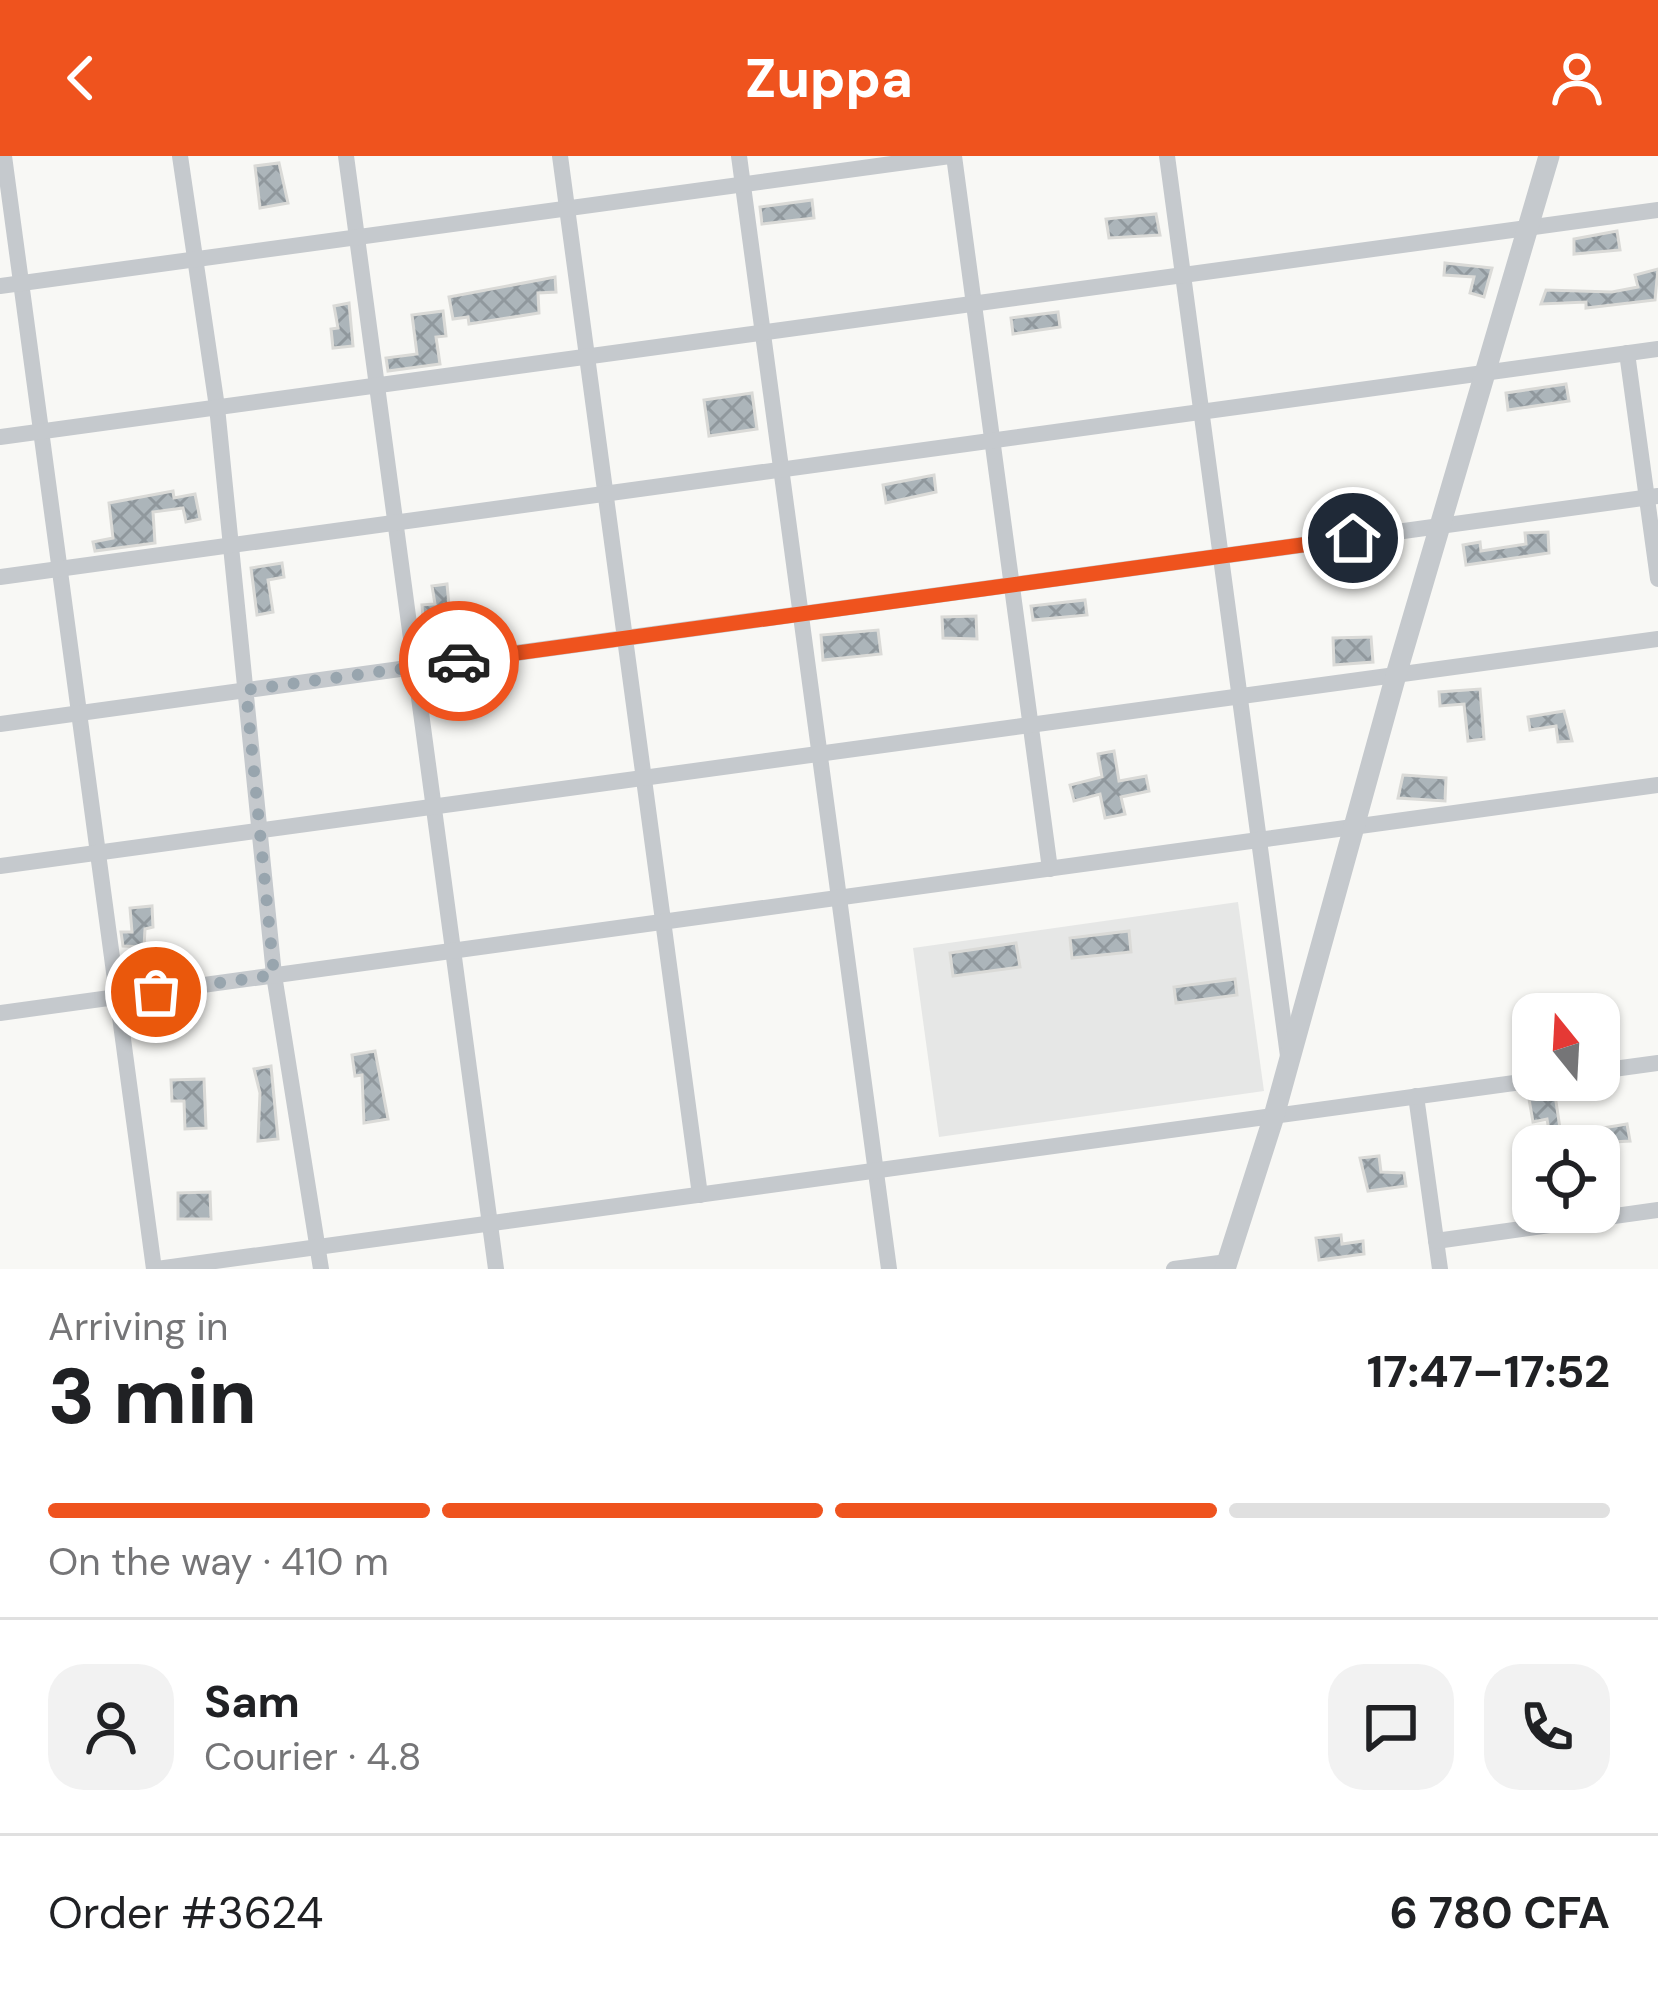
<!DOCTYPE html>
<meta charset="utf-8">
<style>
body{margin:0;font-family:"DM Sans",sans-serif;background:#f2f2f2;color:#202124;height:100vh;display:flex;flex-direction:column;font-size:45px;white-space:nowrap}
*{box-sizing:border-box;margin:0}
p{font-size:39px;color:#757577}
.icon{flex:none;width:66px;height:66px;fill:none;stroke:currentColor;stroke-width:2;stroke-linecap:round;stroke-linejoin:round}
.map{position:relative;height:1113px;overflow:hidden}
.details{display:flex;flex-direction:column;background:#fff;flex:1}
.details>*{flex:none}
.needle{width:78px;rotate:342deg}
.buttons{position:absolute;left:1512px;top:837px;display:grid;gap:24px}
.buttons a{display:grid;place-items:center;width:108px;height:108px;border-radius:24px;background:#fff;box-shadow:0 3px 9px #0004;font-size:60px}
.pin{position:absolute;display:grid;place-items:center;width:102px;height:102px;color:#fff;margin:-51px;border:6px solid #fff;border-radius:50%;box-shadow:0 3px 12px #0007}
.courier{position:absolute;display:grid;place-items:center;width:120px;height:120px;margin:-60px;border:9px solid #ef531e;border-radius:50%;background:#fff;color:#222;box-shadow:0 3px 15px #0007}
.summary em{font-style:normal;font-weight:800}
.summary div{display:flex;flex-direction:column-reverse}
.summary{display:flex;align-items:center;justify-content:space-between;height:204px;padding:0 48px}
h1{font-size:78px;font-weight:800;line-height:90px}
.bar{display:grid;grid-template-columns:repeat(4,1fr);gap:18px 12px;align-content:center;height:144px;padding:0 48px}
.bar i{height:15px;border-radius:9px;background:#e0e0e0}
.bar .active{background:#ef531e}
.bar p{grid-column:span 4}
.line{display:flex;align-items:center;gap:30px;padding:0 48px;border-top:3px solid #e0e0e0}
.line div{flex:1}
.round{display:grid;place-items:center;flex:none;width:126px;height:126px;border-radius:36px;background:#f2f2f2}
header{display:flex;justify-content:space-between;align-items:center;height:156px;padding:0 48px;background:#ef531e;color:#fff;font-size:54px;font-weight:800}
.map>svg:first-child{display:block}
</style>
<header><svg class="icon" aria-label="back" viewBox="0 0 24 24"><path d="M15 5l-7 7 7 7"/></svg>Zuppa<svg class="icon" aria-label="person" viewBox="0 0 24 24"><circle cx="12" cy="8" r="4"/><path d="M4 21q1-7 8-7t8 7"/></svg></header>
<div class="map">
<svg width="1658" height="1113" viewBox="0 0 1658 1113">
<defs>
<pattern id="building-cross-hatch" width="8" height="8" patternUnits="userSpaceOnUse" patternTransform="scale(3)"><rect width="8" height="8" fill="#acb5ba"/><path d="M0 0l8 8M0 8l8-8" fill="none" stroke="#90989d"/></pattern>
</defs>
<rect width="100%" height="100%" fill="#f8f8f5"/>
<path fill="#e6e7e6" d="M1238,746L1264,935L939,981L913,792Z"/>
<g fill="url(#building-cross-hatch)" stroke="#dadad7" stroke-width="3">
<path d="M279,7L288,47L260,52L255,10Z"/>
<path d="M812,44L814,62L762,68L760,51Z"/>
<path d="M1156,58L1160,79L1109,82L1106,63Z"/>
<path d="M1617,75L1620,94L1574,98V83Z"/>
<path d="M1445,107L1492,112L1484,141L1470,137L1474,121L1444,119Z"/>
<path d="M1658,113L1655,144L1586,152V146L1541,148L1546,134L1612,136L1638,131L1635,119Z"/>
<path d="M555,121L556,136L538,137L539,157L469,168L468,161L453,163L449,141Z"/>
<path d="M349,147L353,190L333,192L331,173L338,172L334,150Z"/>
<path d="M443,155L446,180L436,181L440,208L388,215L386,202L417,198L412,159Z"/>
<path d="M1058,156L1060,171L1013,178L1011,162Z"/>
<path d="M1566,228L1569,245L1508,254L1506,237Z"/>
<path d="M752,237L757,273L709,280L704,244Z"/>
<path d="M934,319L936,336L886,347L883,329Z"/>
<path d="M173,335L174,342L195,338L200,363L186,366L183,352L153,356L155,387L95,395L93,386L113,382L109,347Z"/>
<path d="M1548,376L1549,397L1466,409L1463,389L1480,386L1481,395L1526,388L1525,377Z"/>
<path d="M282,407L284,421L268,424L273,456L257,459L251,412Z"/>
<path d="M447,428L451,471L424,474L422,449L435,448L432,430Z"/>
<path d="M1085,444L1087,459L1033,464L1031,450Z"/>
<path d="M976,460L977,483L943,482L942,461Z"/>
<path d="M878,474L881,498L823,504L821,479Z"/>
<path d="M1371,481L1373,506L1334,509L1333,482Z"/>
<path d="M1480,533L1484,583L1468,585L1464,548L1440,550L1439,536Z"/>
<path d="M1564,555L1572,585L1558,586L1556,570L1530,574L1528,561Z"/>
<path d="M1114,595L1119,625L1146,620L1149,635L1121,641L1125,658L1105,662L1100,638L1074,645L1070,629L1102,621L1098,598Z"/>
<path d="M1403,619L1446,622L1445,645L1398,642Z"/>
<path d="M152,750L153,771L145,773L144,791L123,790L121,776H132L130,752Z"/>
<path d="M1129,775L1131,796L1072,802L1070,782Z"/>
<path d="M1016,787L1020,811L953,820L950,797Z"/>
<path d="M1235,823L1237,839L1176,847L1174,831Z"/>
<path d="M375,895L388,963L364,967L362,919L355,920L352,899Z"/>
<path d="M271,910L278,983L258,985L260,937L254,913Z"/>
<path d="M204,923L206,972L185,973L184,945H172L171,924Z"/>
<path d="M1555,939L1561,979L1627,968L1630,985L1537,990V984L1550,981L1547,963L1533,966L1529,943Z"/>
<path d="M1379,1000L1381,1016L1404,1017L1406,1030L1368,1035L1360,1002Z"/>
<path d="M210,1036L211,1063H178V1037Z"/>
<path d="M1341,1079L1342,1088L1363,1085L1364,1098L1319,1104L1316,1082Z"/>
</g>
<g fill="none" stroke-linecap="round" stroke-linejoin="round">
<g stroke="#c5c9cd" stroke-width="16">
<path d="M4,0L154,1113"/>
<path d="M180,0L217,251L274,819L321,1113"/>
<path d="M346,0L496,1113"/>
<path d="M560,0L700,1039"/>
<path d="M739,0L889,1113"/>
<path d="M954,0L1050,713"/>
<path d="M1167,0L1288,900"/>
<path d="M0,130L950,0"/>
<path d="M1627,197L1658,423"/>
<path d="M0,281L1658,54"/>
<path d="M0,421L1658,193"/>
<path d="M0,568L1658,340"/>
<path d="M0,710L1658,483"/>
<path d="M0,857L1658,629"/>
<path d="M1599,915L1658,907"/>
<path d="M1416,940L1440,1113"/>
<path d="M1436,1085L1658,1054"/>
<path d="M157,1113L1536,924"/>
<path d="M1174,1113L1227,1106"/>
</g>
<path stroke="#c5c9cd" stroke-width="21" d="M1225,1113L1274,960L1396,519L1549,0"/>
</g>
<g fill="none" stroke-linecap="round" stroke-linejoin="round">
<path stroke="#98a5ae" stroke-width="12" stroke-dasharray="0 21.6" d="M156,836L274,819L246,534L459,505"/>
<path stroke="#ef531e" stroke-width="15" d="M459,505L1353,382"/>
</g>
</svg>
<div class="buttons">
<a><svg class="needle" viewBox="-14 -14 28 28"><path d="M0-13l5 13h-10z" fill="#e53935"/><path d="M0 13l5-13h-10z" fill="#757577"/></svg></a>
<a><svg class="icon" aria-label="locate" viewBox="0 0 24 24"><circle cx="12" cy="12" r="6"/><path d="M12 2v4M12 18v4M2 12h4M18 12h4"/></svg></a>
</div>
<div class="pin" style="left:156px;top:836px;background:#ea580c"><svg class="icon" aria-label="bag" viewBox="0 0 24 24"><path d="M5 8h14l-1 12H6zM9 8a3 3 0 0 1 6 0"/></svg></div>
<div class="pin" style="left:1353px;top:382px;background:#1f2937"><svg class="icon" aria-label="home" viewBox="0 0 24 24"><path d="M3 11l9-7 9 7M6 9v11h12V9"/></svg></div>
<div class="courier" style="left:459px;top:505px"><svg class="icon" aria-label="car" viewBox="0 0 24 24"><path d="M5 17H2v-5l4-1 3-4h7l3 4 3 1v5h-3M9 17h6M6 11h13"/><circle cx="7" cy="17" r="2"/><circle cx="17" cy="17" r="2"/></svg></div>
</div>
<section class="details">
<div class="summary"><div><h1>3 min</h1><p>Arriving in</p></div><em>17:47–17:52</em></div>
<div class="bar"><i class="active"></i><i class="active"></i><i class="active"></i><i></i><p>On the way · 410 m</p></div>
<div class="line" style="height:216px"><a class="round"><svg class="icon" aria-label="person" viewBox="0 0 24 24"><circle cx="12" cy="8" r="4"/><path d="M4 21q1-7 8-7t8 7"/></svg></a><div><b>Sam</b><p>Courier · 4.8</p></div><a class="round"><svg class="icon" aria-label="chat" viewBox="0 0 24 24"><path d="M4 5h16v11H9l-5 4z"/></svg></a><a class="round"><svg class="icon" aria-label="phone" viewBox="0 0 24 24"><path d="M5 4h4l2 5-3 2q2 4 5 5l2-3 5 2v4C11 20 4 13 5 4z"/></svg></a></div>
<div class="line" style="height:156px"><div>Order #3624</div><b>6 780 CFA</b></div>
</section>
